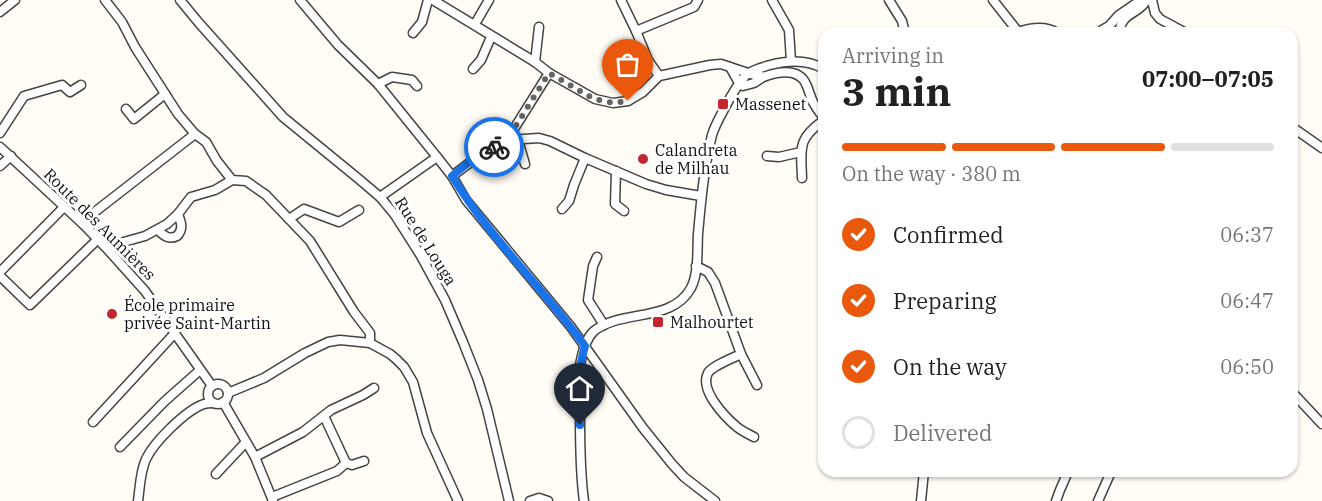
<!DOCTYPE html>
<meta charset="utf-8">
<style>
body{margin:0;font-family:"IBM Plex Serif",serif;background:#f6f6f6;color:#202124;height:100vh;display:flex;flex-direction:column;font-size:22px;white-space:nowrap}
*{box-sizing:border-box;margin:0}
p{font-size:20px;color:#757577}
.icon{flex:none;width:33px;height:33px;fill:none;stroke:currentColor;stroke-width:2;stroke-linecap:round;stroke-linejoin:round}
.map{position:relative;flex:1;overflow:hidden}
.details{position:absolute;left:818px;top:27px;width:480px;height:450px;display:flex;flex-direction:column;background:#fff;border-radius:18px;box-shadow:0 2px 4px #0004}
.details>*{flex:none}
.pin{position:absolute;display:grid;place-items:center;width:51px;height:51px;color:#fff;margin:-62px -26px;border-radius:50% 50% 50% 0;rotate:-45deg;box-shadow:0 0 6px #0007}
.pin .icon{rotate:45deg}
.courier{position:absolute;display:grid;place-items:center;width:60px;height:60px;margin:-30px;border:4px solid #1a73e8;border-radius:50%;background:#fff;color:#222;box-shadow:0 2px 8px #0007}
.summary em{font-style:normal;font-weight:700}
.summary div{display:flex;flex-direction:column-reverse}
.summary{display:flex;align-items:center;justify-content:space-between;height:102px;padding:0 24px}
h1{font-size:39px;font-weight:700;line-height:45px}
.bar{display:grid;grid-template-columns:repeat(4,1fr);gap:9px 6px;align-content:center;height:72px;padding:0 24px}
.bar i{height:8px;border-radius:4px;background:#e0e0e0}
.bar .selected{background:#ea580c}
.bar p{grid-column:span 4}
ol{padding:0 24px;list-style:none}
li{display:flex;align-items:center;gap:18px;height:66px}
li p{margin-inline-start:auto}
li .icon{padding:6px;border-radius:50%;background:#ea580c;color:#fff;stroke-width:4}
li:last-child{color:#757577}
li i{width:33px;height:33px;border:3px solid #e0e0e0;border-radius:50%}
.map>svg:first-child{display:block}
</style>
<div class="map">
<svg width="1322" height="501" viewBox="0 0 1322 501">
<rect width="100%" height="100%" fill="#fffdf5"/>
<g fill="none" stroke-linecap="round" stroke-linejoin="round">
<g stroke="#444" stroke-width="11">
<g id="minor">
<path d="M105,0L122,22L135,47L178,114L195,134L206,142L217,161L232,180L246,181L266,195L310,241L354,312L370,333V343"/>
<path d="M180,0L199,23L283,117L360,180L380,197L395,215L421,256L445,300L463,342L478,380L487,409L509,501"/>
<path d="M300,0L338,45L378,84L437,157L452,176L466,200L571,327L643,428L672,464L684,477L715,501"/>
<path d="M433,0L535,62L549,73L595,99L613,103L628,101L643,92L659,76L710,65L721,64L730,67"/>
<path d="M621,0L636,31L648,60L659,76"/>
<path d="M772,0L789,30L791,61"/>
<path d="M889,0L902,21L905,33"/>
<path d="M993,0L1019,33"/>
<path d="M1152,0L1155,13L1160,19L1186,33"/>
<path d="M0,12L15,0"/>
<path d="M475,24L489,0"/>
<path d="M1102,30L1109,26L1119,15L1141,0"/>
<path d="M636,31L694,7L698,0"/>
<path d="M413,33L422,22L428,0"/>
<path d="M1015,33C1029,28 1045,25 1057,33"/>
<path d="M1119,33C1122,11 1137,16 1147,0"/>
<path d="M535,62L539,27"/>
<path d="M730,67L754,75H759L763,77L754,83L743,86L739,83Z"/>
<path d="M473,69L481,60L491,37"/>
<path d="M763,77C777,72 798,67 806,84C809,90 810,96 813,102C816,108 820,113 824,118"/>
<path d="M378,84L392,77L412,80L417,86"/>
<path d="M126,109L134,119L165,94"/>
<path d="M1292,127L1322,148"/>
<path d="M0,133L24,96L62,85L70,92L81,85"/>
<path d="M507,140L549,73"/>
<path d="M518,140L525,164"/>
<path d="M0,147L83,224L110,252L145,291L212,386"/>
<path d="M767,156L779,157L801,152"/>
<path d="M0,166L11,156"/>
<path d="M616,171L615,204L624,211"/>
<path d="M452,176L484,152L507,140L539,138L550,141L585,158L646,184L666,190L701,196"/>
<path d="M802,178C801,148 797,139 824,120"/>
<path d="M380,197L437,157"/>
<path d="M562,209L569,201L574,185L585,158"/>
<path d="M289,219L304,209L339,222L359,210"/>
<path d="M83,224L96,211L195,134"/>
<path d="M158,230C164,236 169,240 177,236C184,229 181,222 178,214"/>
<path d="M110,252L120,243L145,236L167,224L178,214L191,197L215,190L232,180"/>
<path d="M597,257L593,266L588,300L604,325"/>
<path d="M696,266L708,272L715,283L741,354L757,385"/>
<path d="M0,272L64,207"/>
<path d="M0,276L30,305L98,239"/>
<path d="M741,354C733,358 712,366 708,373C699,390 725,417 737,427C742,431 748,434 754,437"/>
<circle cx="218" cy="394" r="10"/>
<path d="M1292,392L1322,424"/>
<path d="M228,393L264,378L305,353L328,342L340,340L370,343L390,354L396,359L404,367L413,382L427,433L458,501"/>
<path d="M223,402L255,457L273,501"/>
<path d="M324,416L346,463"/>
<path d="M93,422L175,333"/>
<path d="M120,447L165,401L200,370"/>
<path d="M255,457L303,432L331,410L363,395L374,388"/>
<path d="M216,474L246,442"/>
<path d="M272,497L337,471L346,463L352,465L364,461"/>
<path d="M138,501C140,487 140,472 146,459C154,442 186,410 204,404C207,403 210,403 213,403"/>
<path d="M530,501L539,498L548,501"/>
<path d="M584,501C580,473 580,443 580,415C579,397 577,378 581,360C583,351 586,338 594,331C621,309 672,323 691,288C699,272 697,251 698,234C701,201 704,167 712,135C716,122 724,110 730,98C736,89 740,79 749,73C755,69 764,67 770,65C789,60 807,59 824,69"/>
<path d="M921,501L924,471"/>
<path d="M1056,501L1060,490L1067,474"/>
<path d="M1098,501L1110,474L1114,471"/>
</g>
</g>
<use href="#minor" stroke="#fff" stroke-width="8"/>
</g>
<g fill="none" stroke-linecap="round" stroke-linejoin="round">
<path stroke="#646461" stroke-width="6" stroke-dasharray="0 10.8" d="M494,147L507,140L549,73L594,99L613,103L628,101"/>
<path stroke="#1a73e8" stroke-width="8" d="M494,147L474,158L452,176C489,237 543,288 585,346C577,372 579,398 580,425"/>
</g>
<g fill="#c4262e" stroke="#fff" stroke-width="2">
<rect x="717" y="98" width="12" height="12" rx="3"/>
<circle cx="643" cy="159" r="6"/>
<circle cx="112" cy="314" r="6"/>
<rect x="652" y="316" width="12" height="12" rx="3"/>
</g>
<g text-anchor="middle" stroke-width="6" stroke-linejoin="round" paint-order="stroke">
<g font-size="16" fill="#111" stroke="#fff" text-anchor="start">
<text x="735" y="110">Massenet</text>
<text x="655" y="156">Calandreta<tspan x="655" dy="18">de Milhau</tspan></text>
<text x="124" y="311">École primaire<tspan x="124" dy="18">privée Saint-Martin</tspan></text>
<text x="670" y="328">Malhourtet</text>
</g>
<g font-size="16" fill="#111" stroke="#fff">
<text transform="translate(100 224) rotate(45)" y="6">Route des Aumières</text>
<text transform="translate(426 241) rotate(58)" y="6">Rue de Louga</text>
</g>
</g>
</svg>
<div class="pin" style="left:628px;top:101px;background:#ea580c"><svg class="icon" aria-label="bag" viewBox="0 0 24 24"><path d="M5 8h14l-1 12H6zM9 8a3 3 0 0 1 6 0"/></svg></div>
<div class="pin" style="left:580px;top:425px;background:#1f2937"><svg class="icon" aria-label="home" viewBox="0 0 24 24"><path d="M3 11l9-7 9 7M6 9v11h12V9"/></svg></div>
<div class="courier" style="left:494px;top:147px"><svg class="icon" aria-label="bike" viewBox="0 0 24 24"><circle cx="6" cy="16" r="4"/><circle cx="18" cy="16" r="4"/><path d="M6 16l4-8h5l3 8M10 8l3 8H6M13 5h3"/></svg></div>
<section class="details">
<div class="summary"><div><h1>3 min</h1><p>Arriving in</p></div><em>07:00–07:05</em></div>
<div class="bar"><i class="selected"></i><i class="selected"></i><i class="selected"></i><i></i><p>On the way · 380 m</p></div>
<ol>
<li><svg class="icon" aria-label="check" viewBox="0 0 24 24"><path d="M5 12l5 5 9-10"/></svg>Confirmed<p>06:37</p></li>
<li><svg class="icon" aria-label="check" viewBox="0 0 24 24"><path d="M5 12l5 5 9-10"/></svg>Preparing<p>06:47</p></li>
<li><svg class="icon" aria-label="check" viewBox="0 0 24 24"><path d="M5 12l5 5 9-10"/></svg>On the way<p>06:50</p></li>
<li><i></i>Delivered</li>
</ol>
</section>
</div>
